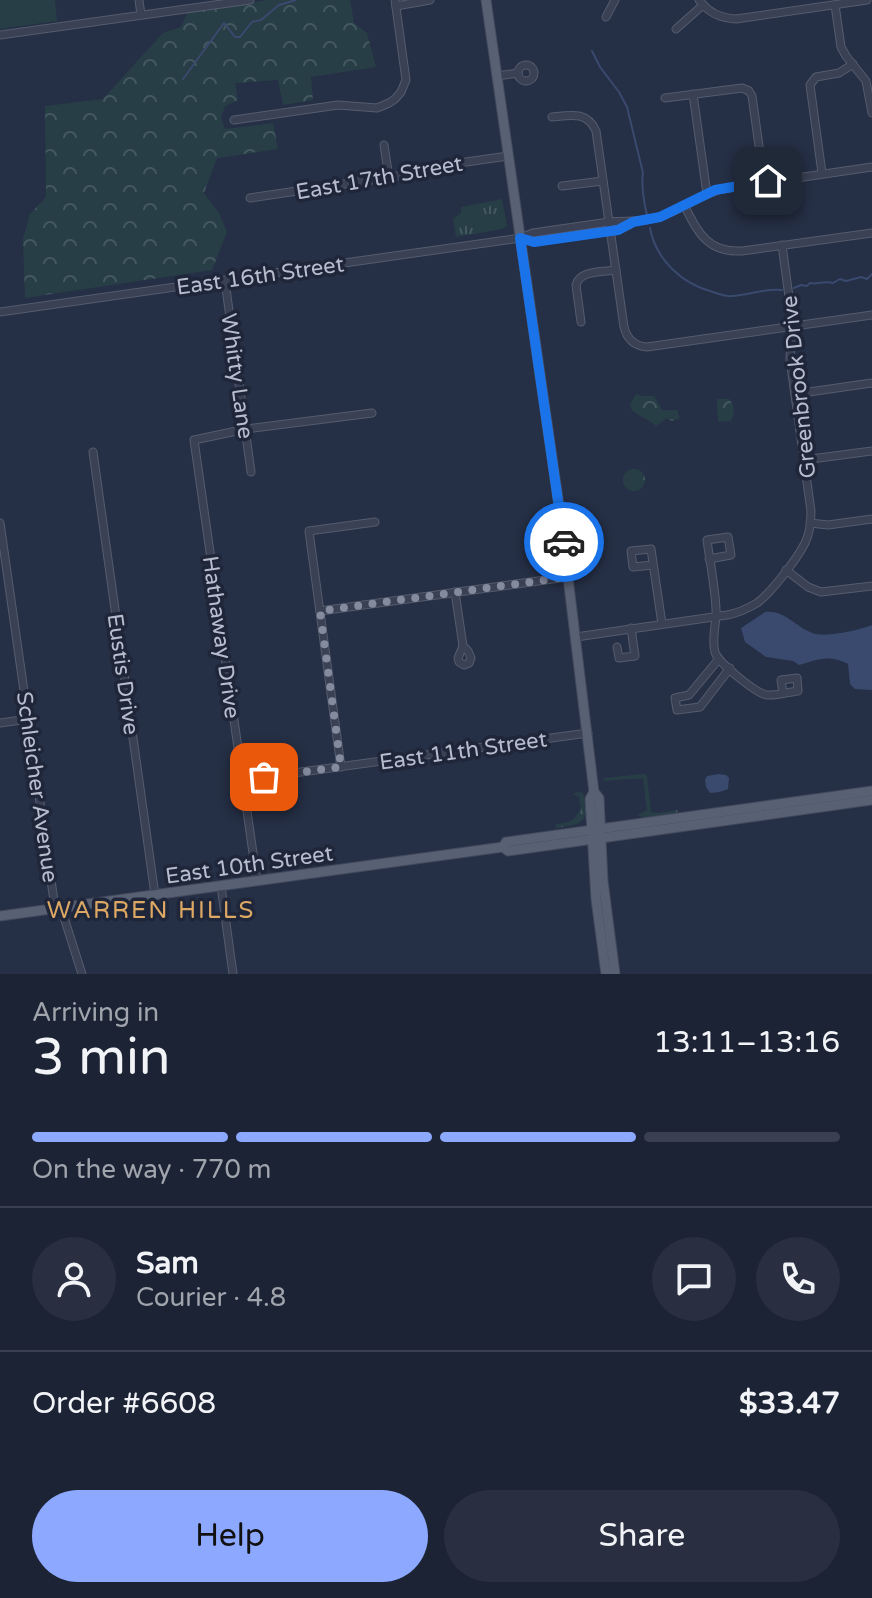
<!DOCTYPE html>
<meta charset="utf-8">
<style>
body{margin:0;font-family:"Varela Round",sans-serif;background:#292f40;color:#f1f3f6;height:100vh;display:flex;flex-direction:column;font-size:30px;white-space:nowrap}
*{box-sizing:border-box;margin:0}
p{font-size:26px;color:#a0a4ac}
.icon{flex:none;width:44px;height:44px;fill:none;stroke:currentColor;stroke-width:2;stroke-linecap:round;stroke-linejoin:round}
.map{position:relative;height:974px;overflow:hidden}
.details{display:flex;flex-direction:column;background:#1c2334;flex:1}
.details>*{flex:none}
.pin{position:absolute;display:grid;place-items:center;width:68px;height:68px;color:#fff;margin:-34px;border-radius:16px;box-shadow:0 4px 12px #0006}
.courier{position:absolute;display:grid;place-items:center;width:80px;height:80px;margin:-40px;border:6px solid #1a73e8;border-radius:50%;background:#fff;color:#222;box-shadow:0 2px 10px #0007}
.head em{font-style:normal;font-weight:600}
.head div{display:flex;flex-direction:column-reverse}
.head{display:flex;align-items:center;justify-content:space-between;height:136px;padding:0 32px}
h1{font-size:52px;font-weight:600;line-height:60px}
.bar{display:grid;grid-template-columns:repeat(4,1fr);gap:12px 8px;align-content:center;height:96px;padding:0 32px}
.bar i{height:10px;border-radius:6px;background:#3a404f}
.bar .active{background:#8ca9ff}
.bar p{grid-column:span 4}
.line{display:flex;align-items:center;gap:20px;padding:0 32px;border-top:2px solid #3a404f}
.line div{flex:1}
.round{display:grid;place-items:center;flex:none;width:84px;height:84px;border-radius:42px;background:#292f40}
.cta{display:flex;gap:16px;margin-top:auto;padding:16px 32px}
.cta a{flex:1;height:92px;border-radius:48px;background:#8ca9ff;color:#111;font-size:32px;font-weight:600;line-height:92px;text-align:center}
.cta a+a{background:#292f40;color:#f1f3f6}
.map>svg:first-child{display:block}
</style>
<div class="map">
<svg width="872" height="974" viewBox="0 0 872 974">
<defs>
<pattern id="grass-tufts" width="24" height="20" patternUnits="userSpaceOnUse" patternTransform="scale(2)"><rect width="24" height="20" fill="#273e46"/><path d="M3 7l-1-3M5 7V3M7 7l1-3M15 17l-1-3M17 17v-4M19 17l1-3" fill="none" stroke="#445860"/></pattern>
<pattern id="forest-crowns" width="20" height="18" patternUnits="userSpaceOnUse" patternTransform="scale(2)"><rect width="20" height="18" fill="#273e46"/><path d="M2 6a3 3 0 1 1 6 0M12 15a3 3 0 1 1 6 0" fill="none" stroke="#445860"/></pattern>
</defs>
<rect width="100%" height="100%" fill="#252f45"/>
<g fill="url(#grass-tufts)">
<path d="M502,199L507,226L502,229L456,237L453,219L461,213V207Z"/>
<path d="M645,774L647,777L651,812L658,813L678,810L677,813L645,818L637,815L647,810L643,778L603,781L604,778Z"/>
<path d="M576,792L583,793C590,823 583,824 556,828L555,825C560,823 567,824 572,820C576,817 577,813 581,810L579,797L573,794Z"/>
</g>
<g fill="url(#forest-crowns)">
<path d="M268,0H350L354,23L367,33L376,67L311,77L313,100L283,105L278,80L235,83L238,100L225,106L221,118L225,129L273,123L278,149L218,158L216,160L204,193L219,213L227,232L212,270L25,298L23,239L30,214L46,197L45,106L103,99L163,33L181,27L188,12Z"/>
<path d="M636,394L642,396H654L662,410H677L680,418L672,421L667,418L656,426C649,419 639,417 632,410L630,405Z"/>
<path d="M717,399H729C735,406 735,413 731,421L718,422Z"/>
<circle cx="634" cy="480" r="11"/>
</g>
<path fill="#273e46" d="M0,0H55L57,21L0,29Z"/>
<g fill="#3a496e">
<path d="M765,612C784,610 794,625 810,632C823,639 859,630 872,625V690L855,689L850,684L848,664C828,654 818,660 799,665L793,661L766,657L745,642L741,628Z"/>
<path d="M719,774L726,775L729,778L728,789L720,792L710,793L706,787L705,780L707,776Z"/>
</g>
<g fill="none" stroke-linecap="round" stroke-linejoin="round">
<g stroke="#3a496e" stroke-width="2">
<path d="M592,51L600,67L619,92L627,107L643,173C641,183 644,204 647,215"/>
<path d="M183,79L224,23L235,37H240L252,22L261,20L279,5L296,0"/>
<path d="M650,228C656,260 682,284 713,292C720,294 725,297 732,296C748,295 766,288 782,290"/>
<path d="M794,288L801,285L807,286L810,283C818,285 824,280 833,283L840,279L846,281L861,277L867,279L872,274"/>
</g>
<g stroke="#565c6f" stroke-width="9">
<g id="minor">
<path d="M139,0L141,15"/>
<path d="M699,0C709,13 720,18 736,19L867,0"/>
<path d="M835,5L841,47L846,56L866,81L872,113"/>
<path d="M396,6L430,0"/>
<path d="M606,17L615,0"/>
<path d="M676,29L703,5"/>
<path d="M0,35L250,0"/>
<circle cx="526" cy="73" r="8"/>
<path d="M497,76L518,73"/>
<path d="M693,94L707,194"/>
<path d="M665,98L742,88L749,91L752,96L764,182"/>
<path d="M552,117C571,115 587,111 596,131L624,327C627,339 634,346 647,347L872,315"/>
<path d="M234,120L338,105L377,108L389,103L395,99L401,92L406,80L395,0"/>
<path d="M384,145L389,178"/>
<path d="M822,173L810,85L816,77L839,73L853,64"/>
<path d="M562,186L603,181"/>
<path d="M250,198L411,174L438,166L508,156"/>
<path d="M684,205C698,232 707,253 742,251L872,233"/>
<path d="M522,239L534,242L618,230L631,224"/>
<path d="M225,281L251,472"/>
<path d="M0,312L520,238L533,233L609,222C626,220 642,223 659,217C681,210 699,195 722,189L872,167"/>
<path d="M581,322L576,285C580,270 602,272 616,270"/>
<path d="M795,394L872,383"/>
<path d="M93,452L155,895"/>
<path d="M804,460L872,451"/>
<path d="M0,523L55,908"/>
<path d="M810,523L828,525L872,519"/>
<path d="M709,559L731,555L728,537L707,540C710,563 715,586 716,609C717,622 711,639 715,652C717,662 757,694 767,695C777,696 788,692 798,691L797,678L781,680L783,693"/>
<path d="M653,565L633,567L631,551L651,549L662,624"/>
<path d="M786,570L808,587L821,592L872,586"/>
<path d="M455,592L463,646"/>
<path d="M320,611L567,577"/>
<path d="M576,637L727,615C738,613 747,609 757,603C771,593 797,559 805,543C810,533 811,522 811,511L790,359L792,319L782,245"/>
<path d="M463,646L468,651L471,658L469,663L464,665L459,662L458,658Z"/>
<path d="M617,647L619,658L635,656L631,628"/>
<path d="M718,660L689,695L675,698L677,710L700,707L730,668"/>
<path d="M0,723L28,719"/>
<path d="M341,767L309,531L375,522"/>
<path d="M242,780L588,733"/>
<path d="M257,881L194,440L246,429L372,413"/>
<path d="M221,886L233,974"/>
<path d="M61,908L82,974"/>
</g>
</g>
<g stroke="#444a5e" stroke-width="11">
<g id="major">
<path d="M486,0L561,520L594,792L599,798L603,881L615,974"/>
<path d="M594,792L590,799L596,899L606,974"/>
<path d="M503,847L508,851L872,800"/>
<path d="M0,916L503,847L506,842L872,791"/>
</g>
</g>
<use href="#minor" stroke="#3a4154" stroke-width="7"/>
<use href="#major" stroke="#586074" stroke-width="9"/>
</g>
<g fill="none" stroke-linecap="round" stroke-linejoin="round">
<path stroke="#858b9e" stroke-width="8" stroke-dasharray="0 14.4" d="M264,777L341,767L320,611L567,577L564,542"/>
<path stroke="#1a73e8" stroke-width="10" d="M564,542L520,238L534,242L618,230L633,222L660,217L715,190L768,181"/>
</g>
<g text-anchor="middle" stroke-width="7" stroke-linejoin="round" paint-order="stroke">
<g font-size="22" fill="#b8bdce" stroke="#1f263a">
<text transform="translate(379 177) rotate(-10)" y="8">East 17th Street</text>
<text transform="translate(260 275) rotate(-8)" y="8">East 16th Street</text>
<text transform="translate(238 376) rotate(82)" y="8">Whitty Lane</text>
<text transform="translate(798 387) rotate(-96)" y="8">Greenbrook Drive</text>
<text transform="translate(222 637) rotate(82)" y="8">Hathaway Drive</text>
<text transform="translate(124 674) rotate(82)" y="8">Eustis Drive</text>
<text transform="translate(463 750) rotate(-8)" y="8">East 11th Street</text>
<text transform="translate(38 787) rotate(82)" y="8">Schleicher Avenue</text>
<text transform="translate(249 864) rotate(-8)" y="8">East 10th Street</text>
</g>
<g font-size="24" letter-spacing="2" fill="#dda863" stroke="#1f263a">
<text x="151" y="918">WARREN HILLS</text>
</g>
</g>
</svg>
<div class="pin" style="left:264px;top:777px;background:#ea580c"><svg class="icon" aria-label="bag" viewBox="0 0 24 24"><path d="M5 8h14l-1 12H6zM9 8a3 3 0 0 1 6 0"/></svg></div>
<div class="pin" style="left:768px;top:181px;background:#1f2937"><svg class="icon" aria-label="home" viewBox="0 0 24 24"><path d="M3 11l9-7 9 7M6 9v11h12V9"/></svg></div>
<div class="courier" style="left:564px;top:542px"><svg class="icon" aria-label="car" viewBox="0 0 24 24"><path d="M5 17H2v-5l4-1 3-4h7l3 4 3 1v5h-3M9 17h6M6 11h13"/><circle cx="7" cy="17" r="2"/><circle cx="17" cy="17" r="2"/></svg></div>
</div>
<section class="details">
<div class="head"><div><h1>3 min</h1><p>Arriving in</p></div><em>13:11–13:16</em></div>
<div class="bar"><i class="active"></i><i class="active"></i><i class="active"></i><i></i><p>On the way · 770 m</p></div>
<div class="line" style="height:144px"><a class="round"><svg class="icon" aria-label="person" viewBox="0 0 24 24"><circle cx="12" cy="8" r="4"/><path d="M4 21q1-7 8-7t8 7"/></svg></a><div><b>Sam</b><p>Courier · 4.8</p></div><a class="round"><svg class="icon" aria-label="chat" viewBox="0 0 24 24"><path d="M4 5h16v11H9l-5 4z"/></svg></a><a class="round"><svg class="icon" aria-label="phone" viewBox="0 0 24 24"><path d="M5 4h4l2 5-3 2q2 4 5 5l2-3 5 2v4C11 20 4 13 5 4z"/></svg></a></div>
<div class="line" style="height:104px"><div>Order #6608</div><b>$33.47</b></div>
<div class="cta"><a>Help</a><a>Share</a></div>
</section>
